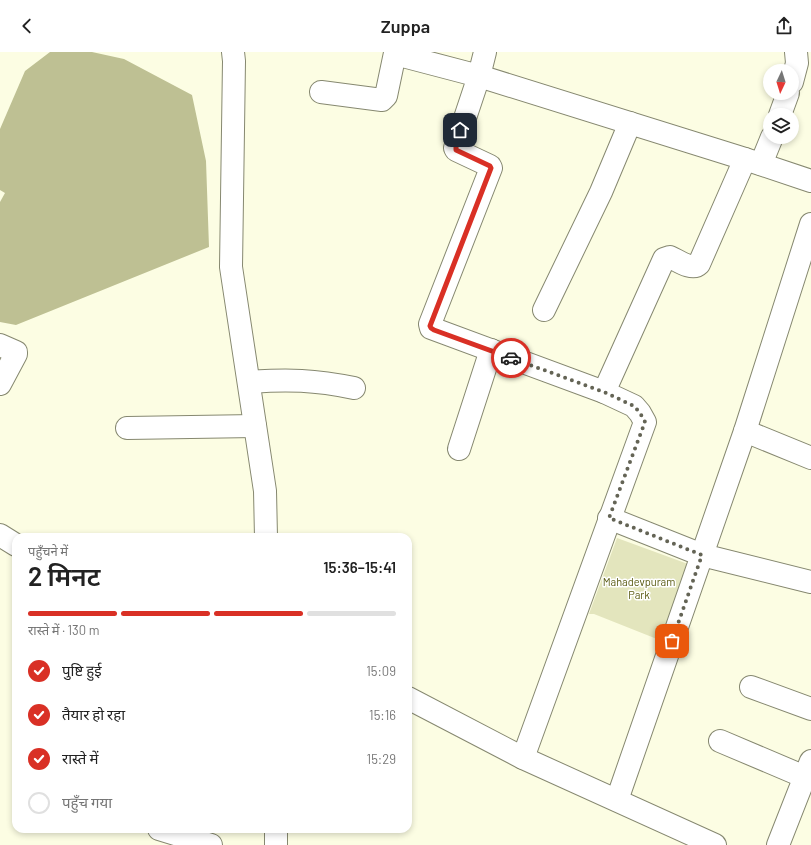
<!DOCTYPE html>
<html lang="hi">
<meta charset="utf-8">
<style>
body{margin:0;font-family:Barlow,"Noto Sans Devanagari",sans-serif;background:#f6f6f6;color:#222;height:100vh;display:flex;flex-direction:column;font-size:15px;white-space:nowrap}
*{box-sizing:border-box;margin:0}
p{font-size:13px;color:#767676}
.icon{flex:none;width:22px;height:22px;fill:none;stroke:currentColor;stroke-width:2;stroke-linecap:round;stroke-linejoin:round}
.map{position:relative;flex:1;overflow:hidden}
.side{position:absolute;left:12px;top:481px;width:400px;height:300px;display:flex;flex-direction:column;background:#fff;border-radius:12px;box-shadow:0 2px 6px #0003}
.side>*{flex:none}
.needle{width:26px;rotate:184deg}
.controls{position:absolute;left:763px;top:12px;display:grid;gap:8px}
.controls a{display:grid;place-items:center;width:36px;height:36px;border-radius:50%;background:#fff;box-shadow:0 2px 6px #0003;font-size:20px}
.pin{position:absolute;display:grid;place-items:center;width:34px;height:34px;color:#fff;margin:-17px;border-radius:8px;box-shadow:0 2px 6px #0006}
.courier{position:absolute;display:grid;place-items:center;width:40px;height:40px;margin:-20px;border:3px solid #d93025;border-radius:50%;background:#fff;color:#222;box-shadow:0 1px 5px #0007}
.summary em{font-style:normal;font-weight:600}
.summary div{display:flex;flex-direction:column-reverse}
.summary{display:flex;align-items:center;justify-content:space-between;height:68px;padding:0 16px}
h1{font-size:26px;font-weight:600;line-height:30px}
.bar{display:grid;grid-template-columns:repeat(4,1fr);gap:6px 4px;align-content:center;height:48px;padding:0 16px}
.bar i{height:5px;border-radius:3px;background:#e0e0e0}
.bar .active{background:#d93025}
.bar p{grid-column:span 4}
ol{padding:0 16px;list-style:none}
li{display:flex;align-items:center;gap:12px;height:44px}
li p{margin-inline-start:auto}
li .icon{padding:4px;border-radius:50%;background:#d93025;color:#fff;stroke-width:4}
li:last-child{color:#767676}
li i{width:22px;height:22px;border:2px solid #e0e0e0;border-radius:50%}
header{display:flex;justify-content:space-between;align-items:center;height:52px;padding:0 16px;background:#fff;font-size:18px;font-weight:600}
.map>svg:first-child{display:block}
</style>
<header><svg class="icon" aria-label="back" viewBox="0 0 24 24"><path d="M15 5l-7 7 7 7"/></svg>Zuppa<svg class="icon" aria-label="share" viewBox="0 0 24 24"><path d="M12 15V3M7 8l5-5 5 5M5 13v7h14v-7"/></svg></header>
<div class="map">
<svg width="811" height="793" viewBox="0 0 811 793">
<rect width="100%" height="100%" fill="#fcfde3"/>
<path fill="#e3e5bd" d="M617,486L688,512L662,589L594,562H589Z"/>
<path fill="#bec093" d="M50,0H92L124,7L192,43L206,109L209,195L16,273L0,270V150L5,141L0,138V77L25,19Z"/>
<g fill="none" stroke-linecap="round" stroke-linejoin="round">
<g stroke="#868870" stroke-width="24">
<g id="minor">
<path d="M233,0L234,9L231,215L265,439L266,485"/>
<path d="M395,0L399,3L479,24L745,107L811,129"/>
<path d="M485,0L479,24L455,96L456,98L490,114L491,116L430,272L431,276L604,340L634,354L640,361L645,370L523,706"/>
<path d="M792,30L797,11L796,0"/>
<path d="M321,40L382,48L386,44L395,1"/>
<path d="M780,63L788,41"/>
<path d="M761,112L772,85"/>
<path d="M544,258L601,140L630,71"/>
<path d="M0,293L16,300V302L0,332"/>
<path d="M249,330C288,327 315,328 354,336"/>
<path d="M604,340L664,207L670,205C677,208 692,219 699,212L745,107"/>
<path d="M127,376L255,374"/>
<path d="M745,379L811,406"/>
<path d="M459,397L491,298"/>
<path d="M609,466L702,503L811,530"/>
<path d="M0,483L16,493"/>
<path d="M751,635L811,657"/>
<path d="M408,646L523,706L715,793"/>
<path d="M720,689L805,725"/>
<path d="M617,748L745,379L811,172"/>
<path d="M159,777L211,793"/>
<path d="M276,777V793"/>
<path d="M778,793L811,709"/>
</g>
</g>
<use href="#minor" stroke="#fff" stroke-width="22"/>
</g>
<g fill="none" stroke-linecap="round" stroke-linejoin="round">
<path stroke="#646455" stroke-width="4" stroke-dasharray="0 7.2" d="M511,306L604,340L634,354L640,361L645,370L609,466L702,503L672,589"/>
<path stroke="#d93025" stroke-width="5" d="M460,78L456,92V98L490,114L491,116L430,274L431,276L434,278L511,306"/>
</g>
<g text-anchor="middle" stroke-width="3" stroke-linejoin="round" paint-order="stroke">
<g font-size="11" fill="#585910" stroke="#fff">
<text x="639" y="534">Mahadevpuram<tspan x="639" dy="13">Park</tspan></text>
</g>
</g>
</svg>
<div class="controls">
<a><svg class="needle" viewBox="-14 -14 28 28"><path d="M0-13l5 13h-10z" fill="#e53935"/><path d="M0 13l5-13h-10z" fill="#767676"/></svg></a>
<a><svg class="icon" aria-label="layers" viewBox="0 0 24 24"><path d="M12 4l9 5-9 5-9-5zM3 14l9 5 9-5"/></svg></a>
</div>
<div class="pin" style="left:672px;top:589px;background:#ea580c"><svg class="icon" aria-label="bag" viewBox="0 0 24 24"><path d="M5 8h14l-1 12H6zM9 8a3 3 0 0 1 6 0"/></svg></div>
<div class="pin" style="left:460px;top:78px;background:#1f2937"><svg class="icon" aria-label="home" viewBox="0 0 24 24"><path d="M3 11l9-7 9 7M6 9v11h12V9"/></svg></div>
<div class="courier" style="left:511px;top:306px"><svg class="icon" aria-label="car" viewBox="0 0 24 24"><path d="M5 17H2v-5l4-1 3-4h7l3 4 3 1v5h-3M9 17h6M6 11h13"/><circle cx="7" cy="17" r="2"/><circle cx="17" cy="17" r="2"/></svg></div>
<section class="side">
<div class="summary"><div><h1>2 मिनट</h1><p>पहुँचने में</p></div><em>15:36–15:41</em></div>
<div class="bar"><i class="active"></i><i class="active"></i><i class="active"></i><i></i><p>रास्ते में · 130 m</p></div>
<ol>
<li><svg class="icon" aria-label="check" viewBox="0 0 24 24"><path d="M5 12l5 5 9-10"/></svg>पुष्टि हुई<p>15:09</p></li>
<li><svg class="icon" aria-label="check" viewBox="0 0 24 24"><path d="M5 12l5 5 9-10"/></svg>तैयार हो रहा<p>15:16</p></li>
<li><svg class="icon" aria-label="check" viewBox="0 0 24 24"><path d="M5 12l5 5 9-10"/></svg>रास्ते में<p>15:29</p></li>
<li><i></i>पहुँच गया</li>
</ol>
</section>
</div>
